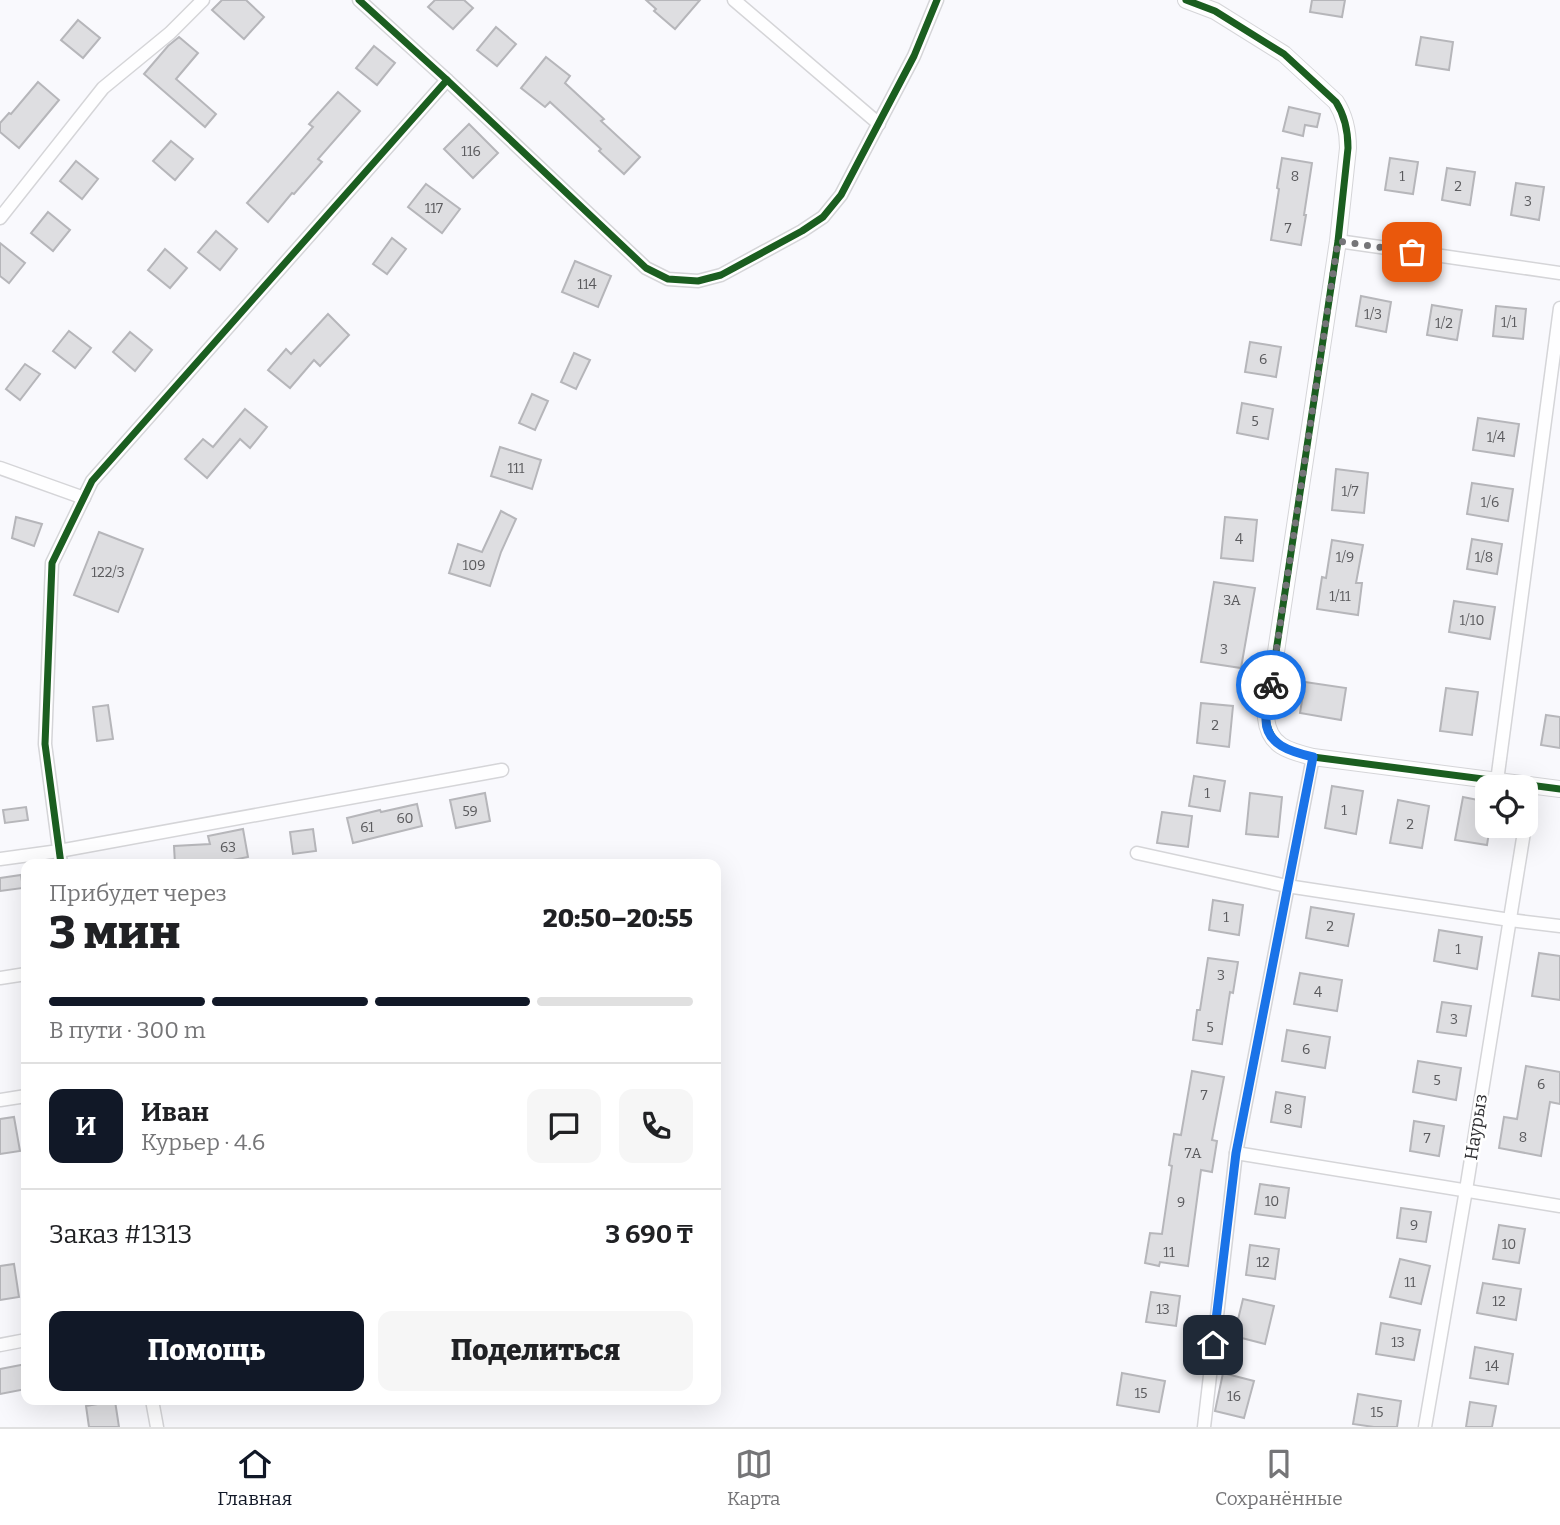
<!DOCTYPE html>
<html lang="ru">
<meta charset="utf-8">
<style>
body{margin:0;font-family:Bitter,serif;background:#f6f6f6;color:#202124;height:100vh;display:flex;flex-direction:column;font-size:26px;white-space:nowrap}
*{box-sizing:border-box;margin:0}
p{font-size:23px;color:#757577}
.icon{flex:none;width:38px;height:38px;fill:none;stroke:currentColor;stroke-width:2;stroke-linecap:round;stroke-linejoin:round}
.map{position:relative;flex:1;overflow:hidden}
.details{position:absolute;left:21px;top:859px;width:700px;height:546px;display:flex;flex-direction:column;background:#fff;border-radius:14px;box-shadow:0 7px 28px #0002}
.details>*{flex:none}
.tools{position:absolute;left:1475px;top:775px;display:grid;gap:14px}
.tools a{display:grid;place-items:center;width:63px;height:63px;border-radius:14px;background:#fff;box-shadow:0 7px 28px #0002;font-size:35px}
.pin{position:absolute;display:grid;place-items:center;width:60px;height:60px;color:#fff;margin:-30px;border-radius:14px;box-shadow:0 4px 10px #0006}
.courier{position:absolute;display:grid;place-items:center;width:70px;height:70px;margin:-35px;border:5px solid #1a73e8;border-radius:50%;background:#fff;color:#222;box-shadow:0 2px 9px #0007}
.head em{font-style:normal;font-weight:800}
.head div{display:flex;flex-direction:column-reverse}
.head{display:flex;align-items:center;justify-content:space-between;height:119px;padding:0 28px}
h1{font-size:46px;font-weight:800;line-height:52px}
.bar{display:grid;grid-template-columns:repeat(4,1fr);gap:10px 7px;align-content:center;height:84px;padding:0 28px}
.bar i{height:9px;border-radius:5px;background:#e0e0e0}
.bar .active{background:#111827}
.bar p{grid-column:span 4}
.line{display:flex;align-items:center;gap:18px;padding:0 28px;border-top:2px solid #e0e0e0}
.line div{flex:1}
.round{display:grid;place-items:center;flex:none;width:74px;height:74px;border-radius:14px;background:#f6f6f6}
.button{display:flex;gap:14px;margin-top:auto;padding:14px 28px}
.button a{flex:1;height:80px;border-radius:14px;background:#111827;color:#fff;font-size:28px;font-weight:800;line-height:80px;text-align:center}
.button a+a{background:#f6f6f6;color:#202124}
.menu{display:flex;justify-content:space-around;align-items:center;height:98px;border-top:2px solid #e0e0e0;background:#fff;font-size:19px;color:#757577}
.menu a{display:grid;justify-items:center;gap:4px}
.menu .active{color:#111827}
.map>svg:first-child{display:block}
</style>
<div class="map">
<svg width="1560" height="1427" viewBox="0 0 1560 1427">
<rect width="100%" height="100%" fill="#f9f9fd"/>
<g fill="#dedee1" stroke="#b6b6ba" stroke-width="2">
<path d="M222,0H246L264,17L244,39L212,10Z"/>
<path d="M435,0H464L473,8L453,29L428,7Z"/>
<path d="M646,0H700L675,29L654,11L656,9Z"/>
<path d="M1312,0H1345L1342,17L1310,12Z"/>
<path d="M78,20L100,38L83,58L61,40Z"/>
<path d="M496,27L516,44L497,66L477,50Z"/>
<path d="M179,37L198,53L176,79L216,114L205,127L144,74L168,46Z"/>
<path d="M1421,37L1453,42L1449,70L1416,65Z"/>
<path d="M374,46L395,63L377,85L356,68Z"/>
<path d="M546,57L570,76L565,83L604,119L601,121L640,157L624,174L599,151L601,149L550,102L545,107L521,88Z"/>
<path d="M38,82L59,100L19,148L0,132V123L9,113L11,114Z"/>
<path d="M338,92L360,111L318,159L322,162L294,194L292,193L268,222L247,203L313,127L309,124Z"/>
<path d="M1289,107L1320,114L1317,127L1305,125L1303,136L1283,131Z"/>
<path d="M469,124L498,153L473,178L444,149Z"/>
<path d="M171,141L193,159L175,180L153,161Z"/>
<path d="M1282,158L1312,163L1304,215H1306L1301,245L1271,240L1279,189L1277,188Z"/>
<path d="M1390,158L1418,162L1413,194L1385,190Z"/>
<path d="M76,161L98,179L82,199L60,181Z"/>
<path d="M1447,168L1475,172L1470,205L1442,200Z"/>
<path d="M1516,183L1544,187L1539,220L1511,215Z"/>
<path d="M426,184L460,209L442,233L408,207Z"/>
<path d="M48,212L70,230L53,251L31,233Z"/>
<path d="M216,231L237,249L220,270L198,252Z"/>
<path d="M392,238L406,249L387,274L373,264Z"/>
<path d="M0,243L25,263L9,283L0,276Z"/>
<path d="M165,249L187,268L170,288L148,270Z"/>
<path d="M575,261L611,276L598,307L562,292Z"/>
<path d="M1361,296L1391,302L1386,332L1356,326Z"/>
<path d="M1432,305L1462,310L1457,340L1427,335Z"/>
<path d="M1496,306L1526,309L1523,339L1493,336Z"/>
<path d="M328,314L349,335L320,366L314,360L290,388L268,370L286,349L291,354Z"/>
<path d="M69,331L91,348L75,368L53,351Z"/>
<path d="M130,332L152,350L135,371L113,352Z"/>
<path d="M1250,342L1281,347L1276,377L1245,372Z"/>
<path d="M574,353L590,360L576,389L561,382Z"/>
<path d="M25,364L40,374L20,400L6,389Z"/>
<path d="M532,394L548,401L535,430L519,423Z"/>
<path d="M1242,403L1273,409L1268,439L1237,433Z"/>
<path d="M245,409L267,427L250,448L240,439L207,478L185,459L203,439L213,447Z"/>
<path d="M1478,418L1519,424L1514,456L1473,450Z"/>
<path d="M500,447L541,460L532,489L491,476Z"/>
<path d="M1336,469L1368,473L1364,513L1332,510Z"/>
<path d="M1472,483L1513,489L1508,521L1467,514Z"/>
<path d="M501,511L516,519L501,552L490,586L449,573L458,544L482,552Z"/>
<path d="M16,517L42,524L34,546L12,538Z"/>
<path d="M1225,517L1257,520L1253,561L1221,558Z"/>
<path d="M99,532L143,549L118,612L74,595Z"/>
<path d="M1472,539L1502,544L1497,574L1467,569Z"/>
<path d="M1332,540L1363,545L1356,583H1362L1358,615L1317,609L1322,577L1326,578Z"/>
<path d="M1214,582L1255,588L1241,668L1201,662Z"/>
<path d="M1454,601L1495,607L1490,639L1449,632Z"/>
<path d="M1305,682L1346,688L1341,720L1300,713Z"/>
<path d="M1446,688L1478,692L1472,735L1440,731Z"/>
<path d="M1201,703L1233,706L1229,747L1197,743Z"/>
<path d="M108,705L113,739L97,741L93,707Z"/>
<path d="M1546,715L1560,717V748L1541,745Z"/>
<path d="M1194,776L1225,781L1220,811L1189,806Z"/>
<path d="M1332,786L1363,791L1356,834L1325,828Z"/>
<path d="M485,793L490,821L456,828L450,800Z"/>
<path d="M1250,793L1282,797L1278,837L1246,834Z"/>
<path d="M1463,797L1488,802V826H1490L1487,845L1455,840Z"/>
<path d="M1398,800L1429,806L1422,848L1390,843Z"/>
<path d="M417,804L422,826L353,843L347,818L380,810L381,812Z"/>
<path d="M26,807L28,820L5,823L3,810Z"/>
<path d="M1162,812L1192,816L1188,847L1157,843Z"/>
<path d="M243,829L248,857L212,864H175L174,846L210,844L208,836Z"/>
<path d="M313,829L316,851L293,854L290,832Z"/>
<path d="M21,875L23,888L0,891V878Z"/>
<path d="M1213,900L1243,905L1239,935L1209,930Z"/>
<path d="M1311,907L1354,914L1348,946L1306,938Z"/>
<path d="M1439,930L1482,937L1477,969L1434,961Z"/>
<path d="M1539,953L1560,956V1000L1532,996Z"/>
<path d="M1208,958L1238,962L1233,993L1230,992L1222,1044L1193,1040L1197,1010H1200Z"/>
<path d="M1300,973L1342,980L1337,1011L1294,1004Z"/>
<path d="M1442,1002L1471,1006L1466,1036L1437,1032Z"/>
<path d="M1287,1030L1330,1037L1325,1068L1282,1061Z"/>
<path d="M1418,1061L1461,1068L1456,1100L1413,1092Z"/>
<path d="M1526,1066L1560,1072V1104L1550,1102L1541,1156L1499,1148L1504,1117L1517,1119Z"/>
<path d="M1192,1071L1224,1077L1212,1140L1217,1141L1212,1172L1201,1170L1188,1266L1160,1262L1159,1266L1145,1263L1150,1233L1162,1234L1172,1166L1169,1165L1174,1134L1181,1135Z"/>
<path d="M1276,1092L1305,1097L1301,1127L1271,1122Z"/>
<path d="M14,1117L20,1151L0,1154V1119Z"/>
<path d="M1414,1121L1444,1126L1439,1156L1410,1151Z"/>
<path d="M1260,1184L1289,1188L1285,1218L1255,1214Z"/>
<path d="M1401,1208L1431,1212L1426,1242L1397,1238Z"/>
<path d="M1499,1225L1525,1229L1519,1263L1493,1259Z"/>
<path d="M1250,1245L1279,1249L1275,1279L1246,1275Z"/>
<path d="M1400,1259L1430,1266L1421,1304L1390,1297Z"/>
<path d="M14,1264L19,1297L0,1300V1266Z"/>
<path d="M1483,1283L1521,1289L1516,1320L1477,1313Z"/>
<path d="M1151,1292L1180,1296L1176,1326L1146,1322Z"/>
<path d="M1243,1299L1274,1306L1265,1344L1234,1336Z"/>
<path d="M1381,1323L1420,1330L1414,1360L1376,1354Z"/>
<path d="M1475,1347L1513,1354L1508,1384L1470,1378Z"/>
<path d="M26,1364V1389L0,1394V1369Z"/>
<path d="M1122,1373L1165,1381L1159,1412L1117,1405Z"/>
<path d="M1223,1373L1254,1381L1244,1418L1215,1411Z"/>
<path d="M1358,1394L1401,1401L1397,1427H1374L1353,1424Z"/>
<path d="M115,1401L119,1427H89L86,1406Z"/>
<path d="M1470,1402L1496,1406L1492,1427H1466Z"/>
</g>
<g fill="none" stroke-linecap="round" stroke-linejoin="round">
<g stroke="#d5d5d8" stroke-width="15">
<g id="minor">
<path d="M359,0L447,80L646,268L668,279L698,281L721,275L802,231L823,217L841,195L914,56L937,0"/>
<path d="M734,0L879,124"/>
<path d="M0,218L103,88L170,33L203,0"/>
<path d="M1338,241L1560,273"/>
<path d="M0,468L84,498"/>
<path d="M1497,781L1560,308"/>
<path d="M1526,821L1532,785"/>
<path d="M1137,853L1287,886L1510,920L1560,926"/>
<path d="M0,859L59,851L502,770"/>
<path d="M61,864L45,744L52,563L92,481L447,80"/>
<path d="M0,978L26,974"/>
<path d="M0,1100L26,1096"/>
<path d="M1236,1153L1560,1206"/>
<path d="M0,1345L26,1340"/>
<path d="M152,1400L157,1427"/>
<path d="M1204,1427L1236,1153L1313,757"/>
<path d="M1425,1427L1466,1190L1525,826"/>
</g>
</g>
<g stroke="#d5d5d8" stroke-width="18">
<path id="tertiary" d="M1186,0L1215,11L1284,54L1336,102C1345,116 1348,132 1348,148L1338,241L1266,718C1269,746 1288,751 1313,757L1560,789"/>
</g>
<use href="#minor" stroke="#fefeff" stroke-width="12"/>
<use href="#tertiary" stroke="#fefeff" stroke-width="16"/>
<g stroke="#fff" stroke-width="11">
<g id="cycleway">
<path d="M359,0L447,80L646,268L668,279L698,281L721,275L802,231L823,217L841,195L914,56L937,0"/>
<path d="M1186,0L1215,11L1284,54L1336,102C1345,116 1348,132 1348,148L1338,241L1266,718C1269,746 1288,751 1313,757L1560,789"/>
<path d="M61,864L45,744L52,563L92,481L447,80"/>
</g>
</g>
<use href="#cycleway" stroke="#1b5e20" stroke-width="7"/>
</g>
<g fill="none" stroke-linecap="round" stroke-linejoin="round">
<path stroke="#757578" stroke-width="7" stroke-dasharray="0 12.6" d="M1271,685L1338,241L1412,252"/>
<path stroke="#1a73e8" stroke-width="9" d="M1213,1345L1236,1153L1313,757C1292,752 1265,745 1266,718C1266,707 1269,696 1271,685"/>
</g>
<g text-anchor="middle" stroke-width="5" stroke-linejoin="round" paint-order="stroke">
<g font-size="14" fill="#5a5a5d">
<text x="471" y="156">116</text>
<text x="1295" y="181">8</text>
<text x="1402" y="181">1</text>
<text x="1458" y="191">2</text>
<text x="1528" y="206">3</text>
<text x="434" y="213">117</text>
<text x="1288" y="233">7</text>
<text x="587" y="289">114</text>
<text x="1373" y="319">1/3</text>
<text x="1509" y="327">1/1</text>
<text x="1444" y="328">1/2</text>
<text x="1263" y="364">6</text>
<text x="1255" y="426">5</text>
<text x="1496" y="442">1/4</text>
<text x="516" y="473">111</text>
<text x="1350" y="496">1/7</text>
<text x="1490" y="507">1/6</text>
<text x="1239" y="544">4</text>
<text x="1345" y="562">1/9</text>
<text x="1484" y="562">1/8</text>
<text x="474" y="570">109</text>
<text x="108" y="577">122/3</text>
<text x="1340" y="601">1/11</text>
<text x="1232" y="605">3А</text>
<text x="1472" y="625">1/10</text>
<text x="1224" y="654">3</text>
<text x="1215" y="730">2</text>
<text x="1207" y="798">1</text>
<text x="1344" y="815">1</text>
<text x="470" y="816">59</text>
<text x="405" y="823">60</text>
<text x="1410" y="829">2</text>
<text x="367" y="832">61</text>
<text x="228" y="852">63</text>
<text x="1226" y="922">1</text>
<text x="1330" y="931">2</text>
<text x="1458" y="954">1</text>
<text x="1221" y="980">3</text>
<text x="1318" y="997">4</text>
<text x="1454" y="1024">3</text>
<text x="1210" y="1032">5</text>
<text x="1306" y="1054">6</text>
<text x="1437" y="1085">5</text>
<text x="1541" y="1089">6</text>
<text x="1204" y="1100">7</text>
<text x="1288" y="1114">8</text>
<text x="1523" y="1142">8</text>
<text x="1427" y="1143">7</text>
<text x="1193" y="1158">7А</text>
<text x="1272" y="1206">10</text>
<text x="1181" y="1207">9</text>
<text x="1414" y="1230">9</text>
<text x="1509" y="1249">10</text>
<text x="1169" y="1257">11</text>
<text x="1263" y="1267">12</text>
<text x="1410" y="1287">11</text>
<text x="1499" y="1306">12</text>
<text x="1163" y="1314">13</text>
<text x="1398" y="1347">13</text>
<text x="1492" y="1371">14</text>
<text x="1141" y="1398">15</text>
<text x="1234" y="1401">16</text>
<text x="1377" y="1417">15</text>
</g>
<g font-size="18" fill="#2e2e31" stroke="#fff">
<text transform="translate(1476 1127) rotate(-81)" y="6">Наурыз</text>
</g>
</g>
</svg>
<div class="tools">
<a><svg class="icon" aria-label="locate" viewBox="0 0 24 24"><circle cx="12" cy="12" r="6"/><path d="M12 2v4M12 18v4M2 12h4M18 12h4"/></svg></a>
</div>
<div class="pin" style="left:1412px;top:252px;background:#ea580c"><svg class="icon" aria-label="bag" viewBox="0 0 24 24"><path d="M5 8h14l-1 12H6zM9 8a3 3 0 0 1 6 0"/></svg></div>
<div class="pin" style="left:1213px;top:1345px;background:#1f2937"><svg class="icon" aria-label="home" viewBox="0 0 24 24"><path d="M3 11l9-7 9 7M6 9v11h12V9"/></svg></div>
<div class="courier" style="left:1271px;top:685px"><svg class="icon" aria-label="bike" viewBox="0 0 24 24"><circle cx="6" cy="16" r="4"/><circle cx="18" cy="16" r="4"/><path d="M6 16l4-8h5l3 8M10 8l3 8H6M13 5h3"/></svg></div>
<section class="details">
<div class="head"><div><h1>3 мин</h1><p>Прибудет через</p></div><em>20:50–20:55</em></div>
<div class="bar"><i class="active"></i><i class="active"></i><i class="active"></i><i></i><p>В пути · 300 m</p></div>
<div class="line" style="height:126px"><b class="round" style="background:#111827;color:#fff">И</b><div><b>Иван</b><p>Курьер · 4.6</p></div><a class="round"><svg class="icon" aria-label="chat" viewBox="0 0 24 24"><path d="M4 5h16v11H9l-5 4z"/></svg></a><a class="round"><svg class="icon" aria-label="phone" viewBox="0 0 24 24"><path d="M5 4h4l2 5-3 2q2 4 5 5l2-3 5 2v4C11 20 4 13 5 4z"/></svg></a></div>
<div class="line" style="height:91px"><div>Заказ #1313</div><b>3 690 ₸</b></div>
<div class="button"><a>Помощь</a><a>Поделиться</a></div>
</section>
</div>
<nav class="menu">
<a class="active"><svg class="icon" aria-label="home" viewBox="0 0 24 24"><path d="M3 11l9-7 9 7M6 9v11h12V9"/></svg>Главная</a>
<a><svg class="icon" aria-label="map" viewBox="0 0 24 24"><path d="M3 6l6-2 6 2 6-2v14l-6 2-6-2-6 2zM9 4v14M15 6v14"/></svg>Карта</a>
<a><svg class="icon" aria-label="saved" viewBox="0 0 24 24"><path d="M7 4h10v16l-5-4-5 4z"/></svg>Сохранённые</a>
</nav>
